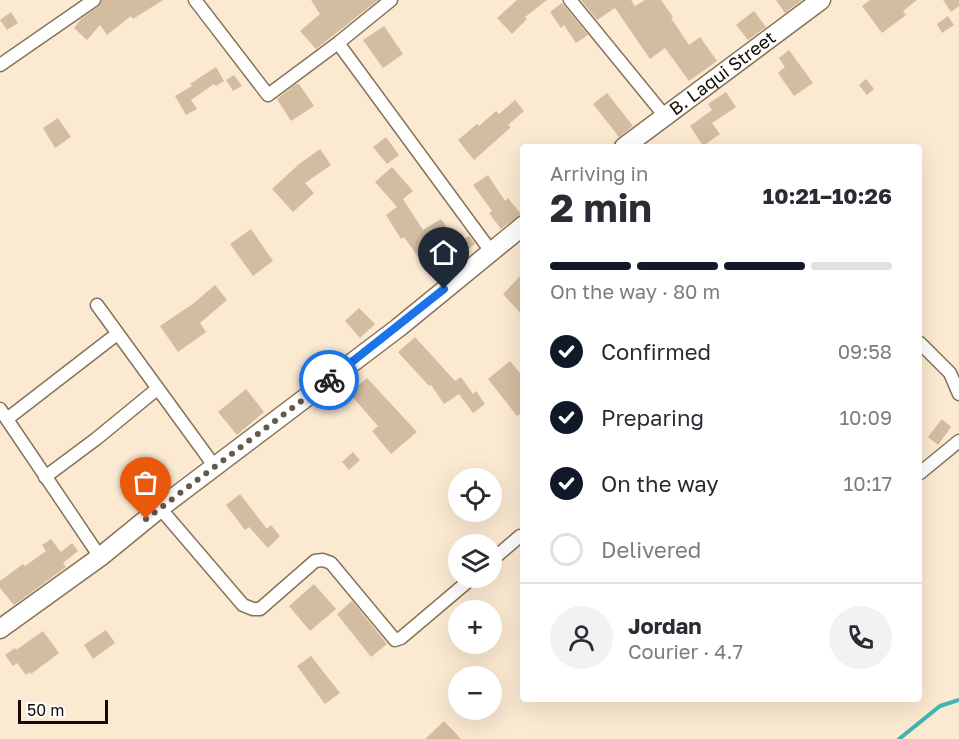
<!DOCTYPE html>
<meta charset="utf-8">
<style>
body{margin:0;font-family:"Golos Text",sans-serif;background:#f2f2f3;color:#2b2b33;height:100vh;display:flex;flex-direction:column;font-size:22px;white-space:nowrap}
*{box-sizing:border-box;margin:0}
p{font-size:20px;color:#7c7c81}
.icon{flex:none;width:33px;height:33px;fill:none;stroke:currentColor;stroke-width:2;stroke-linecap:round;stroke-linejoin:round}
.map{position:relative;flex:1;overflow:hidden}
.panel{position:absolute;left:520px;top:144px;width:402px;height:558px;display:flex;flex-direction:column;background:#fff;border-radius:6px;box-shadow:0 6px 24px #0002}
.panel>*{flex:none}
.tools{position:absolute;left:448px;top:468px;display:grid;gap:12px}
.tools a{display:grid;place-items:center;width:54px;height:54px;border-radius:50%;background:#fff;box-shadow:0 6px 24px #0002;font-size:30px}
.scale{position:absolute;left:18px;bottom:15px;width:90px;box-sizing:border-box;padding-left:6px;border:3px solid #130b03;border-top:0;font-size:16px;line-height:21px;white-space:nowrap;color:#130b03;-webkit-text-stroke:4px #fff;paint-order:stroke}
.pin{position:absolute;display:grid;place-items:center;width:51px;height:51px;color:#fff;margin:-62px -26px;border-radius:50% 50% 50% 0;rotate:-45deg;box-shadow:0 0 6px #0007}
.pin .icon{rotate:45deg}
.courier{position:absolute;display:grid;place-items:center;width:60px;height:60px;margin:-30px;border:4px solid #1a73e8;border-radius:50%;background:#fff;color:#222;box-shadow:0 2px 8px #0007}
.headline em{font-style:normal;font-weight:700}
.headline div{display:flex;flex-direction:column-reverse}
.headline{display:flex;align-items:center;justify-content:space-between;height:102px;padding:0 30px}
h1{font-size:39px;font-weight:700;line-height:45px}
.bar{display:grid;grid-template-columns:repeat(4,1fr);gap:9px 6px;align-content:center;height:72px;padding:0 30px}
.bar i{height:8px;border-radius:4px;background:#e1e1e2}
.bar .current{background:#111827}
.bar p{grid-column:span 4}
.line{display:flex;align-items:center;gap:15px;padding:0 30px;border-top:2px solid #e1e1e2}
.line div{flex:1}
.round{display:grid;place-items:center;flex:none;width:63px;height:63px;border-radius:32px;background:#f2f2f3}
ol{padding:0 30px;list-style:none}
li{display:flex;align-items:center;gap:18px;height:66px}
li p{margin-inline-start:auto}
li .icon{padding:6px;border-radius:50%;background:#111827;color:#fff;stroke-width:4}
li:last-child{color:#7c7c81}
li i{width:33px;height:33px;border:3px solid #e1e1e2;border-radius:50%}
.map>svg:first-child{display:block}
</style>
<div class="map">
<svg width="959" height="739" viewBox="0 0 959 739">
<rect width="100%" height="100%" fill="#fbe9d1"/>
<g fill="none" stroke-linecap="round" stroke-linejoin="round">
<path stroke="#41b3b6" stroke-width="4" d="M899,739L940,706L959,700"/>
</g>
<g fill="#d3bda0">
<path d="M102,0H163L133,19L131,16L107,35L100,25L87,40L74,28L81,19L99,6Z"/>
<path d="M311,0H378L316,49L300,31L320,14Z"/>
<path d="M517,0H547L525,17L527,19L512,34L497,18Z"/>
<path d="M581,0H631L635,6L645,0H661L673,17L671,18L689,45L700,37L717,61L689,81L665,48L650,59L615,8L597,20Z"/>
<path d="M776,0H802L785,13Z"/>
<path d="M870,0H917L903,11L906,15L882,33L862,6Z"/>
<path d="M943,0H959V6L951,12Z"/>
<path d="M562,3L588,35L576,43L564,25L561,28L550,12Z"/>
<path d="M754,11L766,27L748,40L736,25Z"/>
<path d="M11,12L18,23L7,30L0,20Z"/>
<path d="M948,16L954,25L942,33L937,24Z"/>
<path d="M384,26L403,54L383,68L363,40Z"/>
<path d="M789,50L813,83L794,96L778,73L785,67L779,58Z"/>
<path d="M216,67L224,81L216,86L214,84L191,100L197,109L186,115L175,96L192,86L190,84Z"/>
<path d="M234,75L242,86L233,91L226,80Z"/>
<path d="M866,79L874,89L867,95L859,85Z"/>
<path d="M296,84H299L314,106L291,121L277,99Z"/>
<path d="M726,92L736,107L712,123L720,134L703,146L690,126L712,110L708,104Z"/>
<path d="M607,93L633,126L619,137L593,104Z"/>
<path d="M515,100L524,111L508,125L511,127L474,160L458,140L477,124L479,126L496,111L499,114Z"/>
<path d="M58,118L71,137L55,148L43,128Z"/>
<path d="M386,137L399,155L387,164L373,147Z"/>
<path d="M320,149L331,165L305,183L314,193L293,212L272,189L299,164Z"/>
<path d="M392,167L413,191L403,199L423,230L441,219L458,243L469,236L475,244L455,259L447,247L423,264L404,237L401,239L386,215L397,207L375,182Z"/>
<path d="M488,175L505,201L508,198L521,214L501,229L489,213L492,211L473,185Z"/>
<path d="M251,229L273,261L253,276L230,244Z"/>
<path d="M524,272V317L503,294Z"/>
<path d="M215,285L227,300L200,323L206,332L178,352L160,326L194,303Z"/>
<path d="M359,308L375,324L360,338L345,321Z"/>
<path d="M415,337L455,381L461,377L473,394L476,391L485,404L473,413L459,394L444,404L431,385L429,386L398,352Z"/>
<path d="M510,361L524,378V411L517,416L488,379Z"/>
<path d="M367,378L417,432L391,454L372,431L378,426L349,393Z"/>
<path d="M246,389L264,412L237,435L218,412Z"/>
<path d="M942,419L951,427L938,445L928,437Z"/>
<path d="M353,452L360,460L349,470L342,462Z"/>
<path d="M240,494L267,529L271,525L280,536L268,548L249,527L245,530L226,505Z"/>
<path d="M51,539L61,552L72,543L78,551L63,563L66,567L14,605L0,588V581L23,564L25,566L46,551L42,545Z"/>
<path d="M314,584L336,609L310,631L289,606Z"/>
<path d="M352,601L387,644L371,657L337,614Z"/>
<path d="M106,630L115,643L93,659L84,645Z"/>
<path d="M43,631L59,653L31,674L30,672L26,675L17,663L13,666L5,655L15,648L16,650Z"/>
<path d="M311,656L340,693L325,704L297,666Z"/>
<path d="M444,721L461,739H425Z"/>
</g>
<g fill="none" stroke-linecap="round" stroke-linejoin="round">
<g stroke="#877358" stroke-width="15">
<g id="minor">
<path d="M195,0L268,95L338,43L391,0"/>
<path d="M570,0L664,115"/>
<path d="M338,43L490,250"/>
<path d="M0,65L94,0"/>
<path d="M97,305L215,467"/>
<path d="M920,343L950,373L959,394"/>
<path d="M0,409L100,557"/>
<path d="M7,419L117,334"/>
<path d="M920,473L959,441"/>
<path d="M45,477L96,439L157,389"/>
<path d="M160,508L243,605L253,609H260L315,561L323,560L331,563L395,640L401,638L472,578"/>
<path d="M492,560L520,536H524"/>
</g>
</g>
<g stroke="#877358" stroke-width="21">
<g id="secondary">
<path id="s1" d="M624,147L821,0"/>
<path d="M0,629L100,557L160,508L398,328L524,225"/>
</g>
</g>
<use href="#minor" stroke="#fff" stroke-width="12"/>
<use href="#secondary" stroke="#fff" stroke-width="18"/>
</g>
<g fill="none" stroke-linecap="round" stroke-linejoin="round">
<path stroke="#64594b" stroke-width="6" stroke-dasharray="0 10.8" d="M146,519L329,380"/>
<path stroke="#1a73e8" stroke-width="8" d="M329,380L444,289"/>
</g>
<g text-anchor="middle" stroke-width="4.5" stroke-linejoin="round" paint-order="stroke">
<g font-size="18" fill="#130b03" stroke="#fff">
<text dy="6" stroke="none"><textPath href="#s1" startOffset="123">B. Laqui Street</textPath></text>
</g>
</g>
</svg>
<div class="tools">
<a><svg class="icon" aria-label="locate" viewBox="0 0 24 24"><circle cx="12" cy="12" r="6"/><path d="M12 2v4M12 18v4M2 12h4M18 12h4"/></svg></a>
<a><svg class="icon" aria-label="layers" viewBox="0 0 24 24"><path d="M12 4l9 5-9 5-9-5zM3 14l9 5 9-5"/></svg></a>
<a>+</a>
<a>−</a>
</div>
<div class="scale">50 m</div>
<div class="pin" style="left:146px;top:519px;background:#ea580c"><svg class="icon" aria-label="bag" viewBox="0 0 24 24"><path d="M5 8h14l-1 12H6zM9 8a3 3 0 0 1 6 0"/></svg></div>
<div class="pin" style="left:444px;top:289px;background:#1f2937"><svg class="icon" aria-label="home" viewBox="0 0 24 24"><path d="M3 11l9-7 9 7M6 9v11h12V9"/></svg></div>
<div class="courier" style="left:329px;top:380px"><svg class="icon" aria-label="bike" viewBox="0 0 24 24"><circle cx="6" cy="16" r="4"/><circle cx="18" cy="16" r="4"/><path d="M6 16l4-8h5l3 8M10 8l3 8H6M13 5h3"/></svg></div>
<section class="panel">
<div class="headline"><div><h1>2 min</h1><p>Arriving in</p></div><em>10:21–10:26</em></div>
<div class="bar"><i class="current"></i><i class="current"></i><i class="current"></i><i></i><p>On the way · 80 m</p></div>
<ol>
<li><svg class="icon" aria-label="check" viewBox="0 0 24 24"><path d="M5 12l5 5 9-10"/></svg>Confirmed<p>09:58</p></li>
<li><svg class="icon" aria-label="check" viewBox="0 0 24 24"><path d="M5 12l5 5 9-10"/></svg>Preparing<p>10:09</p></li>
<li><svg class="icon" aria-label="check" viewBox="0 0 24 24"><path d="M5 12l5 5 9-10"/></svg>On the way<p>10:17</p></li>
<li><i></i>Delivered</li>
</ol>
<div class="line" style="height:108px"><a class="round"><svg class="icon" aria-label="person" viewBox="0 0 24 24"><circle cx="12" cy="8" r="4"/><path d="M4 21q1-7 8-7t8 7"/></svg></a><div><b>Jordan</b><p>Courier · 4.7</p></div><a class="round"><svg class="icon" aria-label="phone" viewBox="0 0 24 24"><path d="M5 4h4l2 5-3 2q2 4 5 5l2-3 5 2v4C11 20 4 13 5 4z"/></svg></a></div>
</section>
</div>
